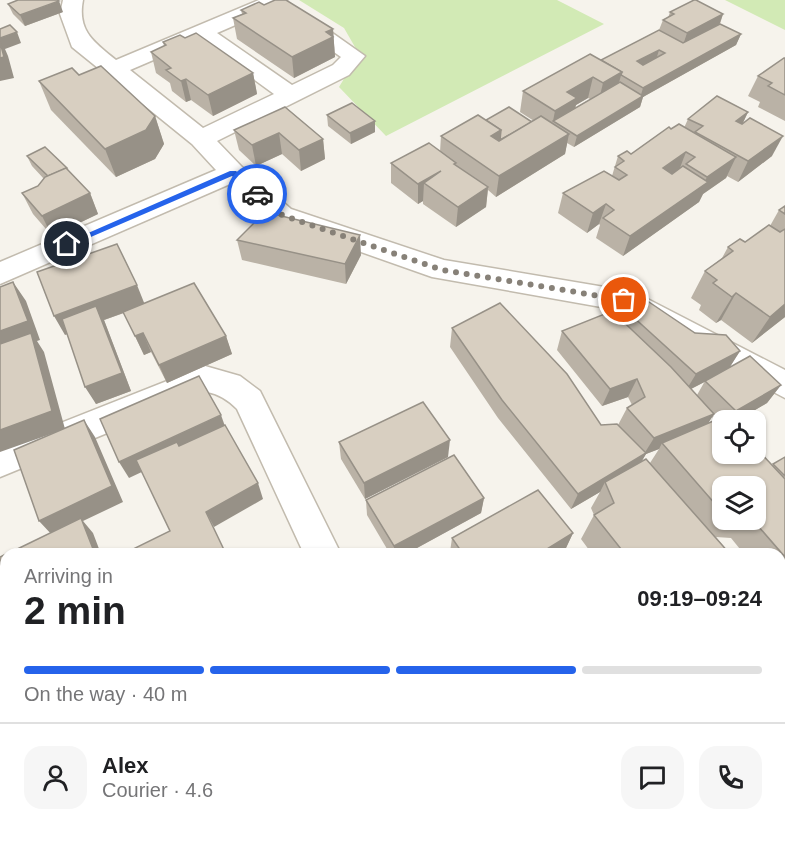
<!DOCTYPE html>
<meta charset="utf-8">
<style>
body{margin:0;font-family:Helvetica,sans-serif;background:#f6f6f6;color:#202124;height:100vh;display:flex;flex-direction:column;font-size:22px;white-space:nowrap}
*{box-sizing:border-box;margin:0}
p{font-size:20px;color:#757577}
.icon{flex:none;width:33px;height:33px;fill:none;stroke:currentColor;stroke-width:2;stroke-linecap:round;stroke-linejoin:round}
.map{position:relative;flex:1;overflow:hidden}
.panel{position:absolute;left:0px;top:548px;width:786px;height:296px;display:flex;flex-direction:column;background:#fff;border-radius:18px 18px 0 0;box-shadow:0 2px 4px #0004}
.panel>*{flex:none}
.buttons{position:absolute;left:712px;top:410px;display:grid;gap:12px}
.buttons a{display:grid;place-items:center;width:54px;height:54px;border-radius:12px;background:#fff;box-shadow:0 2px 4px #0004;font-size:30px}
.pin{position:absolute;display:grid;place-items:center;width:51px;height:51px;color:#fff;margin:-26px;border:3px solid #fff;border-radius:50%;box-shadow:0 2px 6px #0007}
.courier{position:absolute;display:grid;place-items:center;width:60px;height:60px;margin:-30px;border:4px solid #2563eb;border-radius:50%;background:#fff;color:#222;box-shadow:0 2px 8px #0007}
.overview em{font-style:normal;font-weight:700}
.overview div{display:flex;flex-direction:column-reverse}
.overview{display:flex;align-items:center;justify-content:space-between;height:102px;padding:0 24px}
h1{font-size:39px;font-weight:700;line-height:45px}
.bar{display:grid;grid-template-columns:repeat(4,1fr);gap:9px 6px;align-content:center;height:72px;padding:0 24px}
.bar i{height:8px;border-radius:4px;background:#e0e0e0}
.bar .on{background:#2563eb}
.bar p{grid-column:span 4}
.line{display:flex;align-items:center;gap:15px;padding:0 24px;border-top:2px solid #e0e0e0}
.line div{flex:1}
.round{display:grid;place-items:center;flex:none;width:63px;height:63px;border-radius:18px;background:#f6f6f6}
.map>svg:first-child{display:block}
</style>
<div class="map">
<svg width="785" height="842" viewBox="0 0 785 842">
<rect width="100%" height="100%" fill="#f6f3ec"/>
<g fill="#d2eab5">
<path d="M299,0H557L604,24L386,136L339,87L359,54L344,28Z"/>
<path d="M725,0H785V30Z"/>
</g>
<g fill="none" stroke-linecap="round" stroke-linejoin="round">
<g stroke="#c2bbae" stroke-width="3">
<g id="minor">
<path d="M63,0H83C77,31 94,42 116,60L259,0H287L284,4L217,33L292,85L333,65L341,57L290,21L287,17L290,13H304L365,56L349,75L217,141L242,167L291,209L444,260L634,292L785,370V398L618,310L432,277L273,221L230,184L0,284V262L216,170L192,144L72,47L60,14ZM200,40L274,94L203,128L130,70Z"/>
<path d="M205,366L240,376L260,391L341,554H304L237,409C228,400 219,394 207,392L0,477V447Z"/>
<path d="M0,638L6,640V703L0,701Z"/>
<path d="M6,733V776L0,779V735Z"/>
<path d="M212,837H258L260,842H214Z"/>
</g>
</g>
<use href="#minor" fill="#fff" fill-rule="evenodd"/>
</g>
<g fill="#bab2a6" fill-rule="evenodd">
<path d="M8,4L63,12L25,26L13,14Z"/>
<path d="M264,5L333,29L335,57L294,78L237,39L233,18L242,14L241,10Z"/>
<path d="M670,12L723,14L720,24L741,34L736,45L643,97L640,107L574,147L567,143L565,154L496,197L488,190L486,207L456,227L423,204V201L418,204L391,183V163L440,152L441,136L486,120L534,121L520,112L523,91L601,60L659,30L663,20L668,18ZM588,98L590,99L575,108L576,105Z"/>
<path d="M185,38L253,73L257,94L213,116L191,100L186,102L172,91L170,83L156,73L151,52L164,46L163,42Z"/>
<path d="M785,58V121L758,107L760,102L748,96L758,76Z"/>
<path d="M79,75L155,116L164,144L155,159L116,177L51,110L39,81Z"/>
<path d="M285,107L323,139L325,159L301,171L282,154L256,166L239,150L234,130Z"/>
<path d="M748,112L743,123L772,156L738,182L727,176L726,178L703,194L699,202L623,256L596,238L600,225L599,224L587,233L558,213L563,193L612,176L618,156L631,154L671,129L684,128L688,119Z"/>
<path d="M327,115L375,132L351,144L328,126Z"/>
<path d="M27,156L67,168L69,171L90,193L98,214L52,236L33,214L22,193L38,186L44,179L32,166Z"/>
<path d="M785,206V317L752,343L721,320L716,323L699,310L701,305L691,298L705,271L722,258L728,247L745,242L770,226L779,210Z"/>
<path d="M237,240L361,255L346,284L242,260Z"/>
<path d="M145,303L226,336L232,354L167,383L151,352L144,355L124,313L104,320L131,391L96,404L67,334L65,335Z"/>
<path d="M630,314L695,333L740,351L729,368L781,385L767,403L738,420H723L772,465L785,457V601L780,595V554H744L731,538L716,537L730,554H592L581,539L594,515L591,508L600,492L571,509L498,418L450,347L452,328L601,425H618L627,408L632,405L628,397L602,406L557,350L562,331L626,324ZM705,381L697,395L691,389L706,381ZM712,417L715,420L708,423ZM659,449L650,463L641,462L646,454ZM723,486L756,519H723Z"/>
<path d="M339,442L448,457L365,499L341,459Z"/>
<path d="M484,498L481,513L406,554H390L367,515L366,500Z"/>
<path d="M573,533L566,548L556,554H451L450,552L452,538Z"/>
<path d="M780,610L785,615V802L780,796Z"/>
<path d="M443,837H552L555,842H446Z"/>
<path d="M559,837H597L589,842H562Z"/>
</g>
<g fill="#979187">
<path d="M59,1L63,12L25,26L20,15Z"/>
<path d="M723,14L716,34L680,54L687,33Z"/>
<path d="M333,29L335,57L294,78L292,57L326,32Z"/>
<path d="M17,32L21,43L5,49L8,56L14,78L0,81V38Z"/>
<path d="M741,34L736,45L643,97L640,107L574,147L577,136L640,98L643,88Z"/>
<path d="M659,50L656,60L634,72L637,61Z"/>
<path d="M622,72L616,93L598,104L603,83Z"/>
<path d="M253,73L257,94L213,116L208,95Z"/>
<path d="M593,77L588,98L576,105L572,119L553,121L555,111L567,92Z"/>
<path d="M186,79L191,100L186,102L181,81Z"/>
<path d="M748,112L738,133L736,121Z"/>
<path d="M155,116L164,144L155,159L116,177L105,149Z"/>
<path d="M375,121V132L351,144L350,133Z"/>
<path d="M501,130L514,132L489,157L491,136Z"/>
<path d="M279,133L282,154L256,166L252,145Z"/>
<path d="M569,134L565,154L496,197L499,176Z"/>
<path d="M783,136L772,156L738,182L748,161Z"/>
<path d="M323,139L325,159L301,171L299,150Z"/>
<path d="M686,152L678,173L655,188L663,168Z"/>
<path d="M736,157L726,178L703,194L699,202L623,256L630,236L703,185L707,177Z"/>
<path d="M441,171L424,183L423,201L418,204V184Z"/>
<path d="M488,187L486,207L456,227L458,207Z"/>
<path d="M90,193L98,214L52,236L42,216Z"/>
<path d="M606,204L599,224L587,233L593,213Z"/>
<path d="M360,235L361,255L346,284L345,264Z"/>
<path d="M13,282L26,301L40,340L37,341L44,352L65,429L0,452V331Z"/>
<path d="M137,285L145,305L104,320L131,391L96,404L85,387L102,321L65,335L54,316Z"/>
<path d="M736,293L721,320L716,323L732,297Z"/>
<path d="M785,304V317L752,343L770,317Z"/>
<path d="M143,333L151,352L144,355L135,336Z"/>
<path d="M226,336L232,354L167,383L159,365Z"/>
<path d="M740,351L728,370L685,392L696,374Z"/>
<path d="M637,379L628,397L602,406L610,389Z"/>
<path d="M781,385L767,403L738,420H729L736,411Z"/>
<path d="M714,414L703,431L662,443L659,449L646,454L637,469L605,482L600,492L571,509L578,494L644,454L654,438Z"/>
<path d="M221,415L227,432L129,478L119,462Z"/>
<path d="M84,420L95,437L123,502L83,521L93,533L101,554H95L53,536L39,521Z"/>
<path d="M450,440L448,457L365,499L364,483Z"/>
<path d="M258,483L263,499L214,527L206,512Z"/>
<path d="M484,498L481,513L406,554H394V546Z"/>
<path d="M573,533L566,548L556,554H539Z"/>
<path d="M6,637V646L0,642V640Z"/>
<path d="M0,669L6,691V745L0,748Z"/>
<path d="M59,837H74L76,842H60Z"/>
<path d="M189,837H202L204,842H191Z"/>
</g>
<g fill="#d8cfc1" stroke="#979187" stroke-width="1.5" fill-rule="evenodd">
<path d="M18,0H57L59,1L20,15L8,4Z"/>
<path d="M275,0H286L333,29L326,32L333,37L292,57L233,18L246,13L241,10L259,2L264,5Z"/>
<path d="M694,0H696L723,14L687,33L663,20L674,14L670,12Z"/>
<path d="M720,24L741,34L643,88L621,75L622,72L601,60L659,30L683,43ZM659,50L665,53L643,65L637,61Z"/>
<path d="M10,25L17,32L0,38V29Z"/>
<path d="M196,33L253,73L208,95L186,79L181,81L166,70L171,68L151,52L166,45L163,42L180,35L185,38Z"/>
<path d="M0,42L4,57L0,58Z"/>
<path d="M590,54L622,72L603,83L593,77L567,92L577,98L555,111L523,91Z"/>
<path d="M784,58H785V95L768,86L772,83L758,76Z"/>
<path d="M101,66L155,116L146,130L105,149L39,81L72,68L79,75Z"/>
<path d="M620,82L643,96L577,136L553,121Z"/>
<path d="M717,96L748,112L736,121L742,124L750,118L783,136L748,161L695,132L703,126L688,119Z"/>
<path d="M352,103L375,121L350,133L327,115Z"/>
<path d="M285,107L323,139L299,150L279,133L252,145L234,130Z"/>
<path d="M509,107L532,122L500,140L501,130L486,120Z"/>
<path d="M478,115L501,130L491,136L499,141L541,116L569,134L499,176L441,136Z"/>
<path d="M679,124L736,157L707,177L686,164L695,157L686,152L663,168L672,174L683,166L708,182L630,236L603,218L614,210L606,204L593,213L563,193L604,171L619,180L627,175L615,167L624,161L618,156L627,151L631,154L669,127L671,129Z"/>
<path d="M429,143L456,163L454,164L488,187L458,207L424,183L441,171L418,184L391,163Z"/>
<path d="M45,147L67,168L48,176L27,156Z"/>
<path d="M66,168L90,193L42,216L22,193L38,186L45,177Z"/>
<path d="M785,206V214L779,210Z"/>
<path d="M265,212L360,235L345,264L237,240Z"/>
<path d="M769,225L780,232L785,229V304L770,317L736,293L732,297L713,283L717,280L705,271L733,251L728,247L740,239L745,242Z"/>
<path d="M117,244L137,285L54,316L37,272Z"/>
<path d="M13,282L28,321L0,331V287Z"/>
<path d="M194,283L226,336L159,365L143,333L135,336L123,312Z"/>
<path d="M646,300L695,333L726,335L740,351L696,374L630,314Z"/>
<path d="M500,303L567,374L601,425L617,424L646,453L578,494L502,400L452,328Z"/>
<path d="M96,306L122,373L85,387L62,319Z"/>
<path d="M612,311L671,367L714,414L654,438L627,408L645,397L637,379L610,389L562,331Z"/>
<path d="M31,333L52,411L0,430V344Z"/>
<path d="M750,356L781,385L736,411L705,381Z"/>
<path d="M199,376L221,415L119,462L100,419Z"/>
<path d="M423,402L450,440L364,483L339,442Z"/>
<path d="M725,416L729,420H723V453H756V448L785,479V557L752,519H756V486H723V513L662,443Z"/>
<path d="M84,420L112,486L39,521L14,450Z"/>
<path d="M225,425L258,483L206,512L226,554H128L127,552L170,531L136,460L177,442L179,446Z"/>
<path d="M454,455L484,498L394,546L366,500Z"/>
<path d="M785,457V476L773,464Z"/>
<path d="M646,459L730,554H625L594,515L614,503L605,482Z"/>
<path d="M538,490L573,533L539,554H463L452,538Z"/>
<path d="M81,518L95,554H7Z"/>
<path d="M6,554V637L0,640V557Z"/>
<path d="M780,610L785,615V753L780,747Z"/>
<path d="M6,786V837H59L60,842H0V790Z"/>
<path d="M147,837H189L191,842H139Z"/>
<path d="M267,837H430L433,842H269Z"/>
<path d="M447,837H552L555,842H450Z"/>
<path d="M570,837H597L589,842H573Z"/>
</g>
<path fill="#2563eb" d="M230,171H236L260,192V196H254L232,176L70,246L63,244Z"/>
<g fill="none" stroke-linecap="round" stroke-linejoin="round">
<path stroke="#878178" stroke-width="6" stroke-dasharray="0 10.8" d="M257,194L282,215L442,270L624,300"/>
</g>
</svg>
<div class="buttons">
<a><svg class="icon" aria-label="locate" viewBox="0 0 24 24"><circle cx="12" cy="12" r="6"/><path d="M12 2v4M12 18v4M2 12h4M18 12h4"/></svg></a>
<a><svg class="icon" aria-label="layers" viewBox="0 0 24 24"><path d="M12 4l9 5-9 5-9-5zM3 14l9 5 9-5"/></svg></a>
</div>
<div class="pin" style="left:624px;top:300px;background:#ea580c"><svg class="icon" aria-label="bag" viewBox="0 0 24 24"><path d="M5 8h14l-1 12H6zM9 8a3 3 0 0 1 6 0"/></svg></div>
<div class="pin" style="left:67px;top:244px;background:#1f2937"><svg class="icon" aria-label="home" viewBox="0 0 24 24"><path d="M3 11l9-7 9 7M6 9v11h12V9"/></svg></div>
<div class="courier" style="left:257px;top:194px"><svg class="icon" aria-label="car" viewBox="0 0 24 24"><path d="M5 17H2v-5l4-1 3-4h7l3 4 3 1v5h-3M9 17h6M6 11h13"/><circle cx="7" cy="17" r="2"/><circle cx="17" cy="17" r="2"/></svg></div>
<section class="panel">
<div class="overview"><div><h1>2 min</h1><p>Arriving in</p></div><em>09:19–09:24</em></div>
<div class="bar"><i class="on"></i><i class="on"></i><i class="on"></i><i></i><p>On the way · 40 m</p></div>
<div class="line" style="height:108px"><a class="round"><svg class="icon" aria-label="person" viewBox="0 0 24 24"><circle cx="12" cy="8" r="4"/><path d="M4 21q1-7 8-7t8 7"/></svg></a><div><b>Alex</b><p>Courier · 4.6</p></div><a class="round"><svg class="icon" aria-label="chat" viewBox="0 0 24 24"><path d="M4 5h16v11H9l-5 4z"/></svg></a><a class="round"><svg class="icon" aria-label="phone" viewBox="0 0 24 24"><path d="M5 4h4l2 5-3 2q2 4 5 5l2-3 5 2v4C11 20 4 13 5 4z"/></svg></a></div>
</section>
</div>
